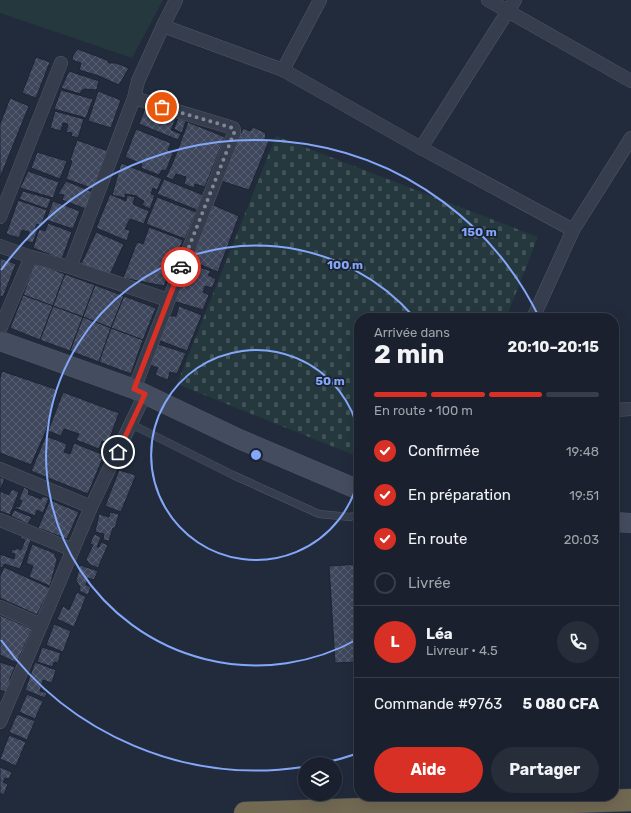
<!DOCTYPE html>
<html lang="fr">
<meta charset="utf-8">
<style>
body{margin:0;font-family:Rubik,sans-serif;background:#272d39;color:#f1f3f6;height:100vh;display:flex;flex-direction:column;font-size:15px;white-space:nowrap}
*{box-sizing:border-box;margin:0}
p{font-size:13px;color:#9fa3aa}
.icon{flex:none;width:22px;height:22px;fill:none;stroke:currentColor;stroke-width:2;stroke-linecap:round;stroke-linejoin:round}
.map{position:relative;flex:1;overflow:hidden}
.panel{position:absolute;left:354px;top:313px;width:265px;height:488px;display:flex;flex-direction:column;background:#1a202d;border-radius:16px;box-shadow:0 4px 16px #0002,0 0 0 1px #383e49}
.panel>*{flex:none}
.fabs{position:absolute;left:298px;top:757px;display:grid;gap:8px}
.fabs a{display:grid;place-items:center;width:44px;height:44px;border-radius:50%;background:#1a202d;box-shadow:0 4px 16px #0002,0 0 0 1px #383e49;font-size:20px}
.pin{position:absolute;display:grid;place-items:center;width:34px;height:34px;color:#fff;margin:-17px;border:2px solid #fff;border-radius:50%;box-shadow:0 1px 4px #0007}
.courier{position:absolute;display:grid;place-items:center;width:40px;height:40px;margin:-20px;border:3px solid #d93025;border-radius:50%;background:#fff;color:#222;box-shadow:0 1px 5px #0007}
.headline em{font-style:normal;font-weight:700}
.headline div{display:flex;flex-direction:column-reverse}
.headline{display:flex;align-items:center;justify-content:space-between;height:68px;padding:0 20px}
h1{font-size:26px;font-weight:700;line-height:30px}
.bar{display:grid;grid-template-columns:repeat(4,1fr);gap:6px 4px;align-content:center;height:48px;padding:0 20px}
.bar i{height:5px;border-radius:3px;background:#383e49}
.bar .selected{background:#d93025}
.bar p{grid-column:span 4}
.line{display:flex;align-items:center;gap:10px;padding:0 20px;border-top:1px solid #383e49}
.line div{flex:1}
.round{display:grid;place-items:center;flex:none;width:42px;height:42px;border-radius:21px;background:#272d39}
ol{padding:0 20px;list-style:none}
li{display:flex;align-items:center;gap:12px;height:44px}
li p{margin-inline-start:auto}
li .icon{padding:4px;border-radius:50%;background:#d93025;color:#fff;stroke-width:4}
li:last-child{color:#9fa3aa}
li i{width:22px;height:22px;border:2px solid #383e49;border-radius:50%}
.cta{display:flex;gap:8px;margin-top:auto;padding:8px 20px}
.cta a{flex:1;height:46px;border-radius:24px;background:#d93025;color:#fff;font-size:16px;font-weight:700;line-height:46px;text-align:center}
.cta a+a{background:#272d39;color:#f1f3f6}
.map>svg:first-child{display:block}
</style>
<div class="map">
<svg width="631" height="813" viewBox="0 0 631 813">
<defs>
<pattern id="cemetery-stones" width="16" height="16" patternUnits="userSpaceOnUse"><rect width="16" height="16" fill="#24383d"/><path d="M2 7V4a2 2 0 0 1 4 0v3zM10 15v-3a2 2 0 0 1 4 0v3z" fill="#415358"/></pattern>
<pattern id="building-cross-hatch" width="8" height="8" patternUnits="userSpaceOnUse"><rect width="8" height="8" fill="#3e475c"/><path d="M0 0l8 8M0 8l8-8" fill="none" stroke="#585f72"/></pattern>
</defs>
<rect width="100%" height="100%" fill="#222b3c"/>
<path fill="url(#cemetery-stones)" d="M276,136L538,237L506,318H359V457L177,384Z"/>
<path fill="#24383d" d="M0,0H163L132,58L0,13Z"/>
<g fill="url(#building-cross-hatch)" stroke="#1d2433">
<path d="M78,49L107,60L109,63H116L129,68L119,85L99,76L79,70L81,63L72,60L73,55Z"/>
<path d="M36,57L50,62L36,98L22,93Z"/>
<path d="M69,71L99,81L97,89L95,90L85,89L82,90L80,94L61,88Z"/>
<path d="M61,90L93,99L86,118L54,109Z"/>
<path d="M98,91L121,100L111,128L88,121Z"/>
<path d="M10,98L29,106L0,178V124Z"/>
<path d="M146,106L176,118L171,130L181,134L178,140L139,124Z"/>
<path d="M55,111L84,119L78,138L71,136L72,133L66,132L68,124L63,123L61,131L50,128Z"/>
<path d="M178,118L186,121L182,133L174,129Z"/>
<path d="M188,122L225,137L205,187L195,184L194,188L184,184L186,177L176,174L173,180L166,177L173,162Z"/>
<path d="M253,127L266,133L265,139L269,141L249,190L221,181L243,128L250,131Z"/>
<path d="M136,129L171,143L168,150L173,153L166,171L162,170L159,175L141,168L142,164L125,157Z"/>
<path d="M77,140L108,151L94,189L66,179L72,161L70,160Z"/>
<path d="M37,152L67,161L60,179L31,168Z"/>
<path d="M121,163L162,179L157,190L153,188L151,194L155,195L150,209L142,205L144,201L137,197V196L125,194V198L112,195Z"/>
<path d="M28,171L59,182L53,198L20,188Z"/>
<path d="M164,179L203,195L197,210L157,194Z"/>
<path d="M66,181L93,192L86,209L62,200L64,195L58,194Z"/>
<path d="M23,191L51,199L47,209L19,199Z"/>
<path d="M110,194L126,201L127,195L135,197L133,204L149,211L144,224L130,219L125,229L130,230L127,241L96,228Z"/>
<path d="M157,197L196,212L185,239L146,224Z"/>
<path d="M18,200L47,210L41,226L37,224L35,229H38L33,243L26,241L29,232L22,230L19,238L6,234Z"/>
<path d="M53,201L80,211L73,229L46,220Z"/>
<path d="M211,204L239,216L218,272L191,261Z"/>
<path d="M48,223L72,232L62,259L33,248L39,229L45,231Z"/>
<path d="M149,227L183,240L164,286L123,278L137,242L143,244Z"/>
<path d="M96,232L124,244L109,277L81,264Z"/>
<path d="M0,258L16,264L3,297L0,296Z"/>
<path d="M35,263L65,274L53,306L23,295Z"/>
<path d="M191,264L211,271L208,275L216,279L212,288L205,286L203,292L209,295L203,310L173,301L182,275L186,276Z"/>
<path d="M65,274L95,285L83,317L53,306Z"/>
<path d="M95,285L124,296L111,328L83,317Z"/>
<path d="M23,295L53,306L40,340L10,328Z"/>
<path d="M124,296L156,308L143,340L111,328Z"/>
<path d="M53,306L83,317L70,351L40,340Z"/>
<path d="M179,306L202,315L187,351L158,340L169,316H176Z"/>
<path d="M83,317L111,328L99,362L70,351Z"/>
<path d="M111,328L143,340L131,374L99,362Z"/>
<path d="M158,344L186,353L177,374L170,372L168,380L155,375L158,368L150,365Z"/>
<path d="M2,371L58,390L46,431L31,465L0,453V378Z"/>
<path d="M63,392L119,413L108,443L102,441L99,449L76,440L79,434L64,429L61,436L48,431Z"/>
<path d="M46,436L67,444L64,452L70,454L74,443L104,455L88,494L31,471Z"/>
<path d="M119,470L136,475L121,512L105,506Z"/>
<path d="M0,477L5,479L0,490Z"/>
<path d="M24,487L29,490L28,494L41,499L43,496L49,498L43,513L37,510L35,516L15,508L16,506L19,507L22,501L19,499Z"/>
<path d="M12,489L19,492L10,515L0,511V491L9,495Z"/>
<path d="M50,500L79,512L67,539L38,528Z"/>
<path d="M14,510L32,517L28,524L11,516Z"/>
<path d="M110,512L119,514L115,528H113L109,541L103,540L104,534L95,532L99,514L109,517Z"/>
<path d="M94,534L101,537L97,547H99L101,542L108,545L98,568L89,564L86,559L93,545L90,544Z"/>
<path d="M21,536L31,540L20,569L4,564L2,568L0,567V554L14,559L15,554L11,553L12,549L15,550L16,548L21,550L25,540L20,538Z"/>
<path d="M32,544L54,553L57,560L50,586L29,577L33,566L26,563Z"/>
<path d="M359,564V662L335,663L329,566Z"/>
<path d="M80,565L98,571L94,580L88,578L86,585L91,587L88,595L79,591L80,587L76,580Z"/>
<path d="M4,567L50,588L37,615L0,598V576Z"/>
<path d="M77,592L86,597L74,627L57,619L63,606L69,610Z"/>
<path d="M0,615L32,629L17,663L0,655Z"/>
<path d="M54,624L71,631L63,652L46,645Z"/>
<path d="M42,647L61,653L58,663L54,662L53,667L37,662Z"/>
<path d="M0,662L15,667L9,681L13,682L11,688L8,687L6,692L0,690Z"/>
<path d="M35,662L56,670L52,683L43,680L40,691L47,693L45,698L25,690Z"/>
<path d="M27,694L43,701L35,719L19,712Z"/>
<path d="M17,714L35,721L27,740L9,732Z"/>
<path d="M9,735L26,742L16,766L0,759Z"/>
<path d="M0,767L12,772L9,779L5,778L3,782L8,784L4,795L0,793Z"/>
</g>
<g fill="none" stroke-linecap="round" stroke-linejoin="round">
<g stroke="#515867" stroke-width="8">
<path id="lane" d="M131,424L233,475L319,514L350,517L359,514"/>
</g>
<g stroke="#515867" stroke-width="14">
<g id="street">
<path d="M488,0L631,81"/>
<path d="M163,26L283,70L421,148L573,230"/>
<path d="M283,70L320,0"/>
<path d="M134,98L233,128L234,130V133L134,389"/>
<path d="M421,148L515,0"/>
<path d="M0,217L61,63"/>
<path d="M0,246L31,257L70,267L168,300"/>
<path d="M70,267L134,98L138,81L163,26L176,0"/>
<path d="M533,318L573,230L631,138"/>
<path d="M0,329L31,257"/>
<path d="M614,410L631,409"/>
<path d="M0,469L91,507"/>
<path d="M0,520L73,550"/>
<path d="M0,607L41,625"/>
<path d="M0,722L91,507L145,394"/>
</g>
</g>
<g stroke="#515867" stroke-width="20">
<g id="secondary">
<path d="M0,341L134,389L239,439L359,490"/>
<path d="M614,522L631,523"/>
</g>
</g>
<g stroke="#414857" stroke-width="23">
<path id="highway" d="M245,813L631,800"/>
</g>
<use href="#lane" stroke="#363d4c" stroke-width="7"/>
<use href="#street" stroke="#363d4c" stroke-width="13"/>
<use href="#secondary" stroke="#444c5f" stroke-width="19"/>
<use href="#highway" stroke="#726953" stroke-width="22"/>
</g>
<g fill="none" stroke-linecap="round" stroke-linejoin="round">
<path stroke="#7f8797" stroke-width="4" stroke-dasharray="0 7.2" d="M162,107L233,128L234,130V133L181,267"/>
<path stroke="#d93025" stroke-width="5" d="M118,452L145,394L134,389L181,267"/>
</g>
<g fill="none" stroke="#84a7fa" stroke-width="2">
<path d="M359 476A105 105 0 1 1 359 434"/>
<path d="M358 639A210 210 0 1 1 414 317"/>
<path d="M359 753A315 315 0 0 1 319 764M303 767A315 315 0 0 1 1 640M1 270A315 315 0 0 1 539 317"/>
</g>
<circle cx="256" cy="455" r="6" fill="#84a7fa" stroke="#1b2231" stroke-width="2"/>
<g font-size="12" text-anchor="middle" font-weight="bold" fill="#84a7fa" stroke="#1b2231" stroke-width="3.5" stroke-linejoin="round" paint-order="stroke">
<text x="479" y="236">150 m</text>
<text x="345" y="269">100 m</text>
<text x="330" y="385">50 m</text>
</g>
</svg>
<div class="fabs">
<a><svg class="icon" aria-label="layers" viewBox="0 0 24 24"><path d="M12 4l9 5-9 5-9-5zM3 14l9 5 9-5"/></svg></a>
</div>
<div class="pin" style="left:162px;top:107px;background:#ea580c"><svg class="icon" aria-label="bag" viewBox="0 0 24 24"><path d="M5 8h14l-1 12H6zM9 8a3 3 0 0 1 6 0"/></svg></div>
<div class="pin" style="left:118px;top:452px;background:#1f2937"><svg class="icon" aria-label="home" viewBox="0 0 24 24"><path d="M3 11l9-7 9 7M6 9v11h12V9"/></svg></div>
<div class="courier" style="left:181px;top:267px"><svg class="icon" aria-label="car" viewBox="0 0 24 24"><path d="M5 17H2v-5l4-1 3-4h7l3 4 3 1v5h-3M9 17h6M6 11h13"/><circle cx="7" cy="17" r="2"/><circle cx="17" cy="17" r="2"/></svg></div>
<section class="panel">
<div class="headline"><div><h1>2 min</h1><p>Arrivée dans</p></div><em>20:10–20:15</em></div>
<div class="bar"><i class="selected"></i><i class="selected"></i><i class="selected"></i><i></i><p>En route · 100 m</p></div>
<ol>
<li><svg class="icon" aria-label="check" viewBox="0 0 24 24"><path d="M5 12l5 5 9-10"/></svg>Confirmée<p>19:48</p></li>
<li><svg class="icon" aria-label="check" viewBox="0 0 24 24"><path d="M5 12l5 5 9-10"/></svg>En préparation<p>19:51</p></li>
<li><svg class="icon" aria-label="check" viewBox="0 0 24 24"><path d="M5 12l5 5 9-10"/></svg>En route<p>20:03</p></li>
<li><i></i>Livrée</li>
</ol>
<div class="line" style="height:72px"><b class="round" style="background:#d93025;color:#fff">L</b><div><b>Léa</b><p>Livreur · 4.5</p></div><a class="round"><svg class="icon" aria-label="phone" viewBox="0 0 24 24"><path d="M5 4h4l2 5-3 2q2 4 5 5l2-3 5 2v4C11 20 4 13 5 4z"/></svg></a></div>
<div class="line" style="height:52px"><div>Commande #9763</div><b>5 080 CFA</b></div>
<div class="cta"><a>Aide</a><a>Partager</a></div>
</section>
</div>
